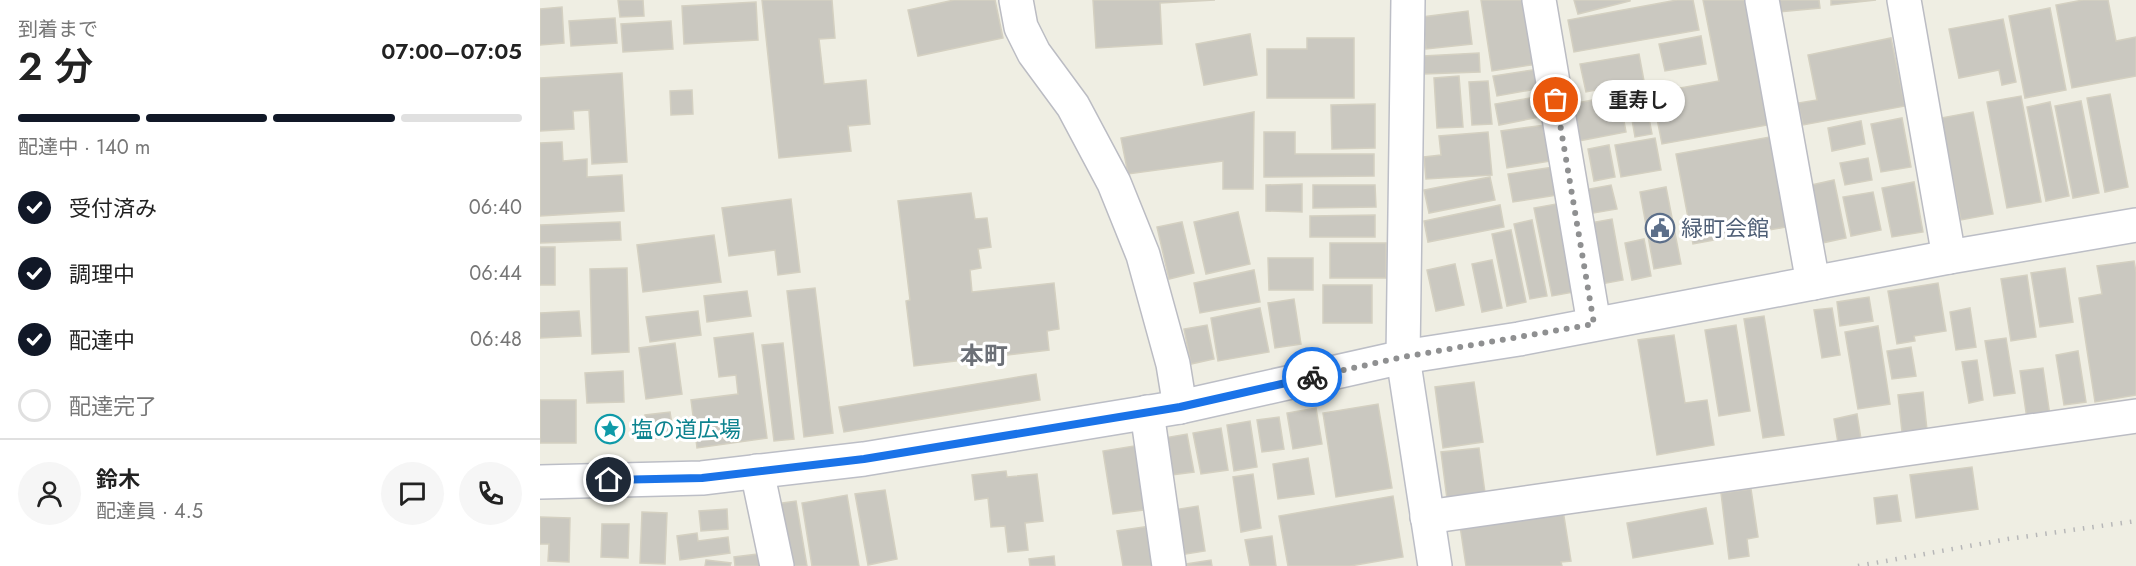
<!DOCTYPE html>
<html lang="ja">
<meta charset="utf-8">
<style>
body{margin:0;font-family:Jost,"Noto Sans JP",sans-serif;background:#f6f6f6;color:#222;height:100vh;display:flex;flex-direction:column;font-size:22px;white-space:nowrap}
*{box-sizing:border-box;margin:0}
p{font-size:20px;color:#767676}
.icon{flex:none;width:33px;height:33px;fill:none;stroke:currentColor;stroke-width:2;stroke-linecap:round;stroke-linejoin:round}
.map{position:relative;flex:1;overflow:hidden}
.side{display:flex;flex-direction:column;background:#fff;width:540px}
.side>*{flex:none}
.pin{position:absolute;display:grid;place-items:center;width:51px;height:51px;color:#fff;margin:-26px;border:3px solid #fff;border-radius:50%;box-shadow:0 2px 6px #0007}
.courier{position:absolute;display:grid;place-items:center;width:60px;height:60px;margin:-30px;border:4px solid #1a73e8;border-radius:50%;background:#fff;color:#222;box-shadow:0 2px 8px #0007}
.bubble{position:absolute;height:42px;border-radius:21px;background:#fff;box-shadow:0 2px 4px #0004;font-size:20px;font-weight:600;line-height:42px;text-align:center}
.summary em{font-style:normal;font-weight:600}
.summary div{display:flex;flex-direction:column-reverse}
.summary{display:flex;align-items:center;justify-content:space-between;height:102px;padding:0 18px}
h1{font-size:39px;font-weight:600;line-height:45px}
.bar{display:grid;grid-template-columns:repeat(4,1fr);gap:9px 6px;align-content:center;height:72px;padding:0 18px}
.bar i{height:8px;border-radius:4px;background:#e0e0e0}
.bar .current{background:#111827}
.bar p{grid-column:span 4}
.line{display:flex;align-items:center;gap:15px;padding:0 18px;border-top:2px solid #e0e0e0}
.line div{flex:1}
.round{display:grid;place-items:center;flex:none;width:63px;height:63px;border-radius:32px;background:#f6f6f6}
ol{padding:0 18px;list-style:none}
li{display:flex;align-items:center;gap:18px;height:66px}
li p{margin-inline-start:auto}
li .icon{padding:6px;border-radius:50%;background:#111827;color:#fff;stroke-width:4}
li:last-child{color:#767676}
li i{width:33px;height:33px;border:3px solid #e0e0e0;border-radius:50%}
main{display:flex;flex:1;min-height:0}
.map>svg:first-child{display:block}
</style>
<main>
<section class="side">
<div class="summary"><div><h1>2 分</h1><p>到着まで</p></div><em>07:00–07:05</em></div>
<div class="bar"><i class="current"></i><i class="current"></i><i class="current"></i><i></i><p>配達中 · 140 m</p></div>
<ol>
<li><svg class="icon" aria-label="check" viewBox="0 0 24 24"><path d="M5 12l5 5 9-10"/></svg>受付済み<p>06:40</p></li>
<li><svg class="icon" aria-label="check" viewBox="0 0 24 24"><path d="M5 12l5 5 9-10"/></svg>調理中<p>06:44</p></li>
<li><svg class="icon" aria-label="check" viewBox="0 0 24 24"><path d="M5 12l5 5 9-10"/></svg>配達中<p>06:48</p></li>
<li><i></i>配達完了</li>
</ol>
<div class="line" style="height:108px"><a class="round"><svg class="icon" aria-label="person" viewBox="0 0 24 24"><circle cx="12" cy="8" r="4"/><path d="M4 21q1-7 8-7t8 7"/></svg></a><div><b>鈴木</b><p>配達員 · 4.5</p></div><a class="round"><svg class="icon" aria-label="chat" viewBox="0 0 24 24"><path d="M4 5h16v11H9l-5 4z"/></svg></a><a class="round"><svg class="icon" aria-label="phone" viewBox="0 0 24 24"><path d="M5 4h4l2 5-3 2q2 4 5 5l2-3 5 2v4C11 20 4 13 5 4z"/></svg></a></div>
</section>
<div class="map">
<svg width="1596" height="566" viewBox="0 0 1596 566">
<rect width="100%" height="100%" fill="#efeee3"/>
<g fill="#cac8c0" stroke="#d4d0c1" stroke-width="1.5">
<path d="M78,0H103L104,16L80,17Z"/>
<path d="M222,0H292L295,38L279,39L284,84L326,80L330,124L308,126L311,151L239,158Z"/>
<path d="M414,0H455L463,38L378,56L368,10Z"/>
<path d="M553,0H675L620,3L622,44L556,48Z"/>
<path d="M941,0H987L997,64L952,71Z"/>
<path d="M1034,0H1090V1L1038,14Z"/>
<path d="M1137,0H1153L1159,30L1034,52L1028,20Z"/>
<path d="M1163,0H1210L1233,124L1122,144L1112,93L1179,81Z"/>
<path d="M1237,0H1279L1280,8L1238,12Z"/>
<path d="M1291,0H1336L1291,5Z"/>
<path d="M1543,0H1568L1576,41L1596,37V76L1532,88L1516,5Z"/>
<path d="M216,2L218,40L144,44L142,6Z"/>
<path d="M22,7L24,43L0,45V9Z"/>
<path d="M1510,8L1526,90L1485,98L1469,16Z"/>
<path d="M928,11L932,44L886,49L882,17Z"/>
<path d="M75,18L77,43L31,46L29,21Z"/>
<path d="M1463,19L1476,82L1462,85L1459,70L1419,78L1409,29Z"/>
<path d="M131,21L133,49L83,52L81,24Z"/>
<path d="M710,34L717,75L664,85L656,44Z"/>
<path d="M1161,36L1166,64L1125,71L1119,44Z"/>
<path d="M767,38H814V98H727V49H767Z"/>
<path d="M1351,38L1365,106L1263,125L1258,103L1277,100L1268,55Z"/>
<path d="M939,53L940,72L884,74L883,56Z"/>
<path d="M1099,54L1104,81L1046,92L1040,64Z"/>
<path d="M999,69L1002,88L957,96L953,76Z"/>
<path d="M82,73L87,162L52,164L49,110L33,111L34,129L0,131V78Z"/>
<path d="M919,76L923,127L897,128L894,78Z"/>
<path d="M948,81L952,124L932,125L929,82Z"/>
<path d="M1103,87L1112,134L1095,137L1087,91Z"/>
<path d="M152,90L153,114L131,115L130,91Z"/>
<path d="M1570,94L1588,187L1565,192L1547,98Z"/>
<path d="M1079,95L1086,132L1033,142L1026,105Z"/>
<path d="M1002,96L1005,116L959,125L955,104Z"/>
<path d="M1481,96L1501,202L1467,208L1447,102Z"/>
<path d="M1541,101L1559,193L1533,198L1515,106Z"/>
<path d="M1510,102L1529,196L1506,201L1487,107Z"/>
<path d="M835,104V148L792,149L791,105Z"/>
<path d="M714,112L713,189H683V161L588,174L581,138Z"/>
<path d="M1433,112L1453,214L1421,220L1401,118Z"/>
<path d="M1362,118L1371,167L1341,172L1331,124Z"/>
<path d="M1321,121L1325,144L1292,151L1288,128Z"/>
<path d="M1005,125L1011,161L967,168L961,131Z"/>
<path d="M724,132H755V154H834V176L724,177Z"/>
<path d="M948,132L952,175L886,179L884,157L901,155L899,136Z"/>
<path d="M1235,136L1251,226L1153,244L1136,154Z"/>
<path d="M1115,138L1121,170L1081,177L1075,145Z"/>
<path d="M22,142L23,161L47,159V177L82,175L84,211L0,216V143Z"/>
<path d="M1069,145L1075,177L1054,181L1048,149Z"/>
<path d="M1328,158L1332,180L1305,185L1300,163Z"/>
<path d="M1013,167L1018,195L973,202L968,174Z"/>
<path d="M950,177L955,200L889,213L884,190Z"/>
<path d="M1294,180L1306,238L1282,243L1271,185Z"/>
<path d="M1374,182L1383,232L1352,237L1342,188Z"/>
<path d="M762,184V212L726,211V185Z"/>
<path d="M773,185H835L836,207L773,208Z"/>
<path d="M1071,185L1077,209L1042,215L1038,191Z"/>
<path d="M1126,187L1141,264L1114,269L1100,192Z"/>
<path d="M1333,192L1341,230L1311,236L1303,197Z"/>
<path d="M431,193L435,219L447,218L451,247L438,249L441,268L430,270L432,292L514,283L519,329L507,331L509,350L374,366L366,301L370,300L358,201Z"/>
<path d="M251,199L260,272L238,275L235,250L189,256L182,208Z"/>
<path d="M1016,204L1034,292L1012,296L994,208Z"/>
<path d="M960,205L964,227L888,242L884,221Z"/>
<path d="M698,212L710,264L666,274L654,222Z"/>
<path d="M835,215V237H770V216Z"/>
<path d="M1072,219L1083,280L1056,285L1044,224Z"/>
<path d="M992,220L1007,296L990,299L974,224Z"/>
<path d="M80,222L81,240L0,243V225Z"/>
<path d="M642,222L654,273L629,279L617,227Z"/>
<path d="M971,230L986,302L967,306L952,234Z"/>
<path d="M174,235L181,282L103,292L97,245Z"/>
<path d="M1104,239L1111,276L1092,280L1085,243Z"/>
<rect x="790" y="243" width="56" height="35"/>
<rect x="0" y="247" width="15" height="38"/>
<path d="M728,258H773V290H729Z"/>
<path d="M952,260L962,308L942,312L932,264Z"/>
<path d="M1594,261L1596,272V395L1555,402L1539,298L1562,294L1557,266Z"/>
<path d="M915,264L924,305L896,311L887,270Z"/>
<path d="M87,268L89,352L52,354L50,269Z"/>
<path d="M1525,268L1533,322L1500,327L1491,273Z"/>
<path d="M714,270L720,302L660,313L654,283Z"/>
<path d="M1487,275L1496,337L1471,341L1461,279Z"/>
<path d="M1398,283L1406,331L1374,336L1375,341L1357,344L1348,291Z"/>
<rect x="783" y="285" width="49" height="38"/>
<path d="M275,288L293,433L264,437L247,291Z"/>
<path d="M207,291L211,316L167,322L164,296Z"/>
<path d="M1329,297L1333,321L1300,326L1297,302Z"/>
<path d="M754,299L761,344L735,348L728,303Z"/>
<path d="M720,308L729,352L678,361L671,318Z"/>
<path d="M1292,308L1300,355L1282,358L1274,310Z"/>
<path d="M1430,308L1436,347L1416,350L1410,312Z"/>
<path d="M39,311L41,336L0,338V313Z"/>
<path d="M158,311L161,335L110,342L106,317Z"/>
<path d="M1224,316L1244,435L1223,438L1204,319Z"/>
<path d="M667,325L674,359L651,364L644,329Z"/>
<path d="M1196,325L1210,411L1179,416L1165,330Z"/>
<path d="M1338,326L1350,404L1318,409L1305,332Z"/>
<path d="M213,333L227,438L157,448L151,400L198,394L196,375L179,377L174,338Z"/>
<path d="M1134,335L1145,403L1167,400L1174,445L1117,455L1098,340Z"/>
<path d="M1466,338L1475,393L1454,396L1445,341Z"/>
<path d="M135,343L142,394L106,399L99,348Z"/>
<path d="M243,343L254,439L234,441L222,345Z"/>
<path d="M1371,347L1376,376L1352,379L1347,351Z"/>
<path d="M1538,351L1546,402L1524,405L1516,355Z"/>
<path d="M1437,360L1443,400L1429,403L1422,362Z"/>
<path d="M1503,368L1510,416L1487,419L1480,371Z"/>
<path d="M83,371L84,402L47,403L45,373Z"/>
<path d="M496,374L500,400L304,432L299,407Z"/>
<path d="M934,382L943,442L903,448L895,387Z"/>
<path d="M1383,392L1387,430L1362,432L1358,395Z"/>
<rect x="0" y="400" width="36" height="43"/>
<path d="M838,404L852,488L796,497L783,413Z"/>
<path d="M776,408L782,444L753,449L747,413Z"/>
<path d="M130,412L134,436L108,440L105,415Z"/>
<path d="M1317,414L1321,439L1298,443L1294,419Z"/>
<path d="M739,417L744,449L722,452L717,420Z"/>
<path d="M710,421L717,467L694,471L687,425Z"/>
<path d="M681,428L688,470L661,474L653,433Z"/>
<path d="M647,434L654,472L624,476L618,439Z"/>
<path d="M600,445L611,509L573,514L563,451Z"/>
<path d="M939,448L945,493L907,499L901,452Z"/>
<path d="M768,458L774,494L738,499L733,464Z"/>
<path d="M1432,467L1438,509L1376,518L1370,475Z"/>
<path d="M466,471L467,477L497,474L503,521L485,523L488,550L468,552L465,526L451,527L448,498L435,500L432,475Z"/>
<path d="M713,474L721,528L701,532L693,477Z"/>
<path d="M1211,489L1218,537L1207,539L1209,556L1189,559L1181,493Z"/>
<path d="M345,490L357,559L328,565L315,494Z"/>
<path d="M307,495L319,566H272L262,503Z"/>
<path d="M1357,495L1361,521L1337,524L1334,498Z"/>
<path d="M853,496L863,557L810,566H748L739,516Z"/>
<path d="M256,501L267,566H247L236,504Z"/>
<path d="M658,506L665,551L640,555L633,510Z"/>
<path d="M1166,508L1173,544L1093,558L1087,523Z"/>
<path d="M187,509L188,529L161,531L159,511Z"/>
<path d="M1023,510L1031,561L1021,562L1022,566H926L920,526Z"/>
<path d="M102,512L127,513L125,564L100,563Z"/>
<path d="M0,517L30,518L29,562L8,561L9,544H0Z"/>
<path d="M62,524H89L88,558L61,557Z"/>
<path d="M610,526L617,566H583L577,531Z"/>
<path d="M157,533L158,541L188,537L190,553L140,560L137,536Z"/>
<path d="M732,536L736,566H710L705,540Z"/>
<path d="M227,553L229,566H195L194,557Z"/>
<path d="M514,556L515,566H490L489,559Z"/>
<path d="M166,560L191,563L190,566H165Z"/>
<path d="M671,560L672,566L639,565Z"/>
</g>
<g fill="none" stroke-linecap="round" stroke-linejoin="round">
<g stroke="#bbbcc3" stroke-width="36">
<g id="street">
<path d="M476,0L481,27L494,53L533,106L574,183L603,255L633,364L640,407"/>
<path d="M999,0L1054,324"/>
<path d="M1222,0L1273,283"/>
<path d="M1364,0L1409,257"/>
<path d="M607,412L629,566"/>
<path d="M217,471L237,566"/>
<path d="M887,517L1596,416"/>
</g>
</g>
<g stroke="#bcbec6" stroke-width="36">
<g id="secondary">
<path d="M868,0L863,357L895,566"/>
<path d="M0,482L162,478L324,459L640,407L863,357L979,339L1409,257L1596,225"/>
</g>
</g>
<use href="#street" stroke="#fff" stroke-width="33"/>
<use href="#secondary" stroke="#fff" stroke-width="33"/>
<path stroke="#b7b7b8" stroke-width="4.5" stroke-dasharray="1.5 8" stroke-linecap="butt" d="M1318,566L1468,539L1596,521"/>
</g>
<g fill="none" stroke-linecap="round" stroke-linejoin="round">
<path stroke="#8f9091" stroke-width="6" stroke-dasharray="0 10.8" d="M772,377L863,357L1054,324L1016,100"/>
<path stroke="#1a73e8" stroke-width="8" d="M69,480L162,478L324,459L640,407L772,377"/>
</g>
<defs>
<g id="civic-ring" transform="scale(1.5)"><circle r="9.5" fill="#fff" stroke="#5c6f8a" stroke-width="1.5"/><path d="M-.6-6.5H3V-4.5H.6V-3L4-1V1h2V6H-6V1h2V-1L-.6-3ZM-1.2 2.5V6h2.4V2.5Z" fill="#5c6f8a"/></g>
<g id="sight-ring" transform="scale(1.5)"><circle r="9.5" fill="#fff" stroke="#0f9aa8" stroke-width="1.5"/><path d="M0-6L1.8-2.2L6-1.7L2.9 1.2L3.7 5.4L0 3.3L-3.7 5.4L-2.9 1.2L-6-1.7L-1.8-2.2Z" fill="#0f9aa8"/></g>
</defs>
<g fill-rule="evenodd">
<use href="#civic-ring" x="1120" y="228"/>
<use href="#sight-ring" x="70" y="429"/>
</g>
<g text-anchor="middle" stroke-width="6" stroke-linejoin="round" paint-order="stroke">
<g font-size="22" fill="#4e5e75" stroke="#fff" text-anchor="start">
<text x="1141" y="236">緑町会館</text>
</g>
<g font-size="22" fill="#0d838f" stroke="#fff" text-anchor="start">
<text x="91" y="437">塩の道広場</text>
</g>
<g font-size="24" font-weight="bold" fill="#6c7077" stroke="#fff">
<text x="444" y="364">本町</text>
</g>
</g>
</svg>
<div class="pin" style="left:1016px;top:100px;background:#ea580c"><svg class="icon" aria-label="bag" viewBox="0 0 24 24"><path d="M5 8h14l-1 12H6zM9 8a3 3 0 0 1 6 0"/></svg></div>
<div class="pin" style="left:69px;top:480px;background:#1f2937"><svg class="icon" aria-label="home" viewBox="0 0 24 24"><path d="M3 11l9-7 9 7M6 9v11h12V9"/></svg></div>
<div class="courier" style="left:772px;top:377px"><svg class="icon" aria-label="bike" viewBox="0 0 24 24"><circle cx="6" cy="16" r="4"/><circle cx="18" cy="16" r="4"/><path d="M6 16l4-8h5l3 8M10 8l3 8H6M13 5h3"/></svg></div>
<div class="bubble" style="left:1052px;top:80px;width:93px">重寿し</div>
</div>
</main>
